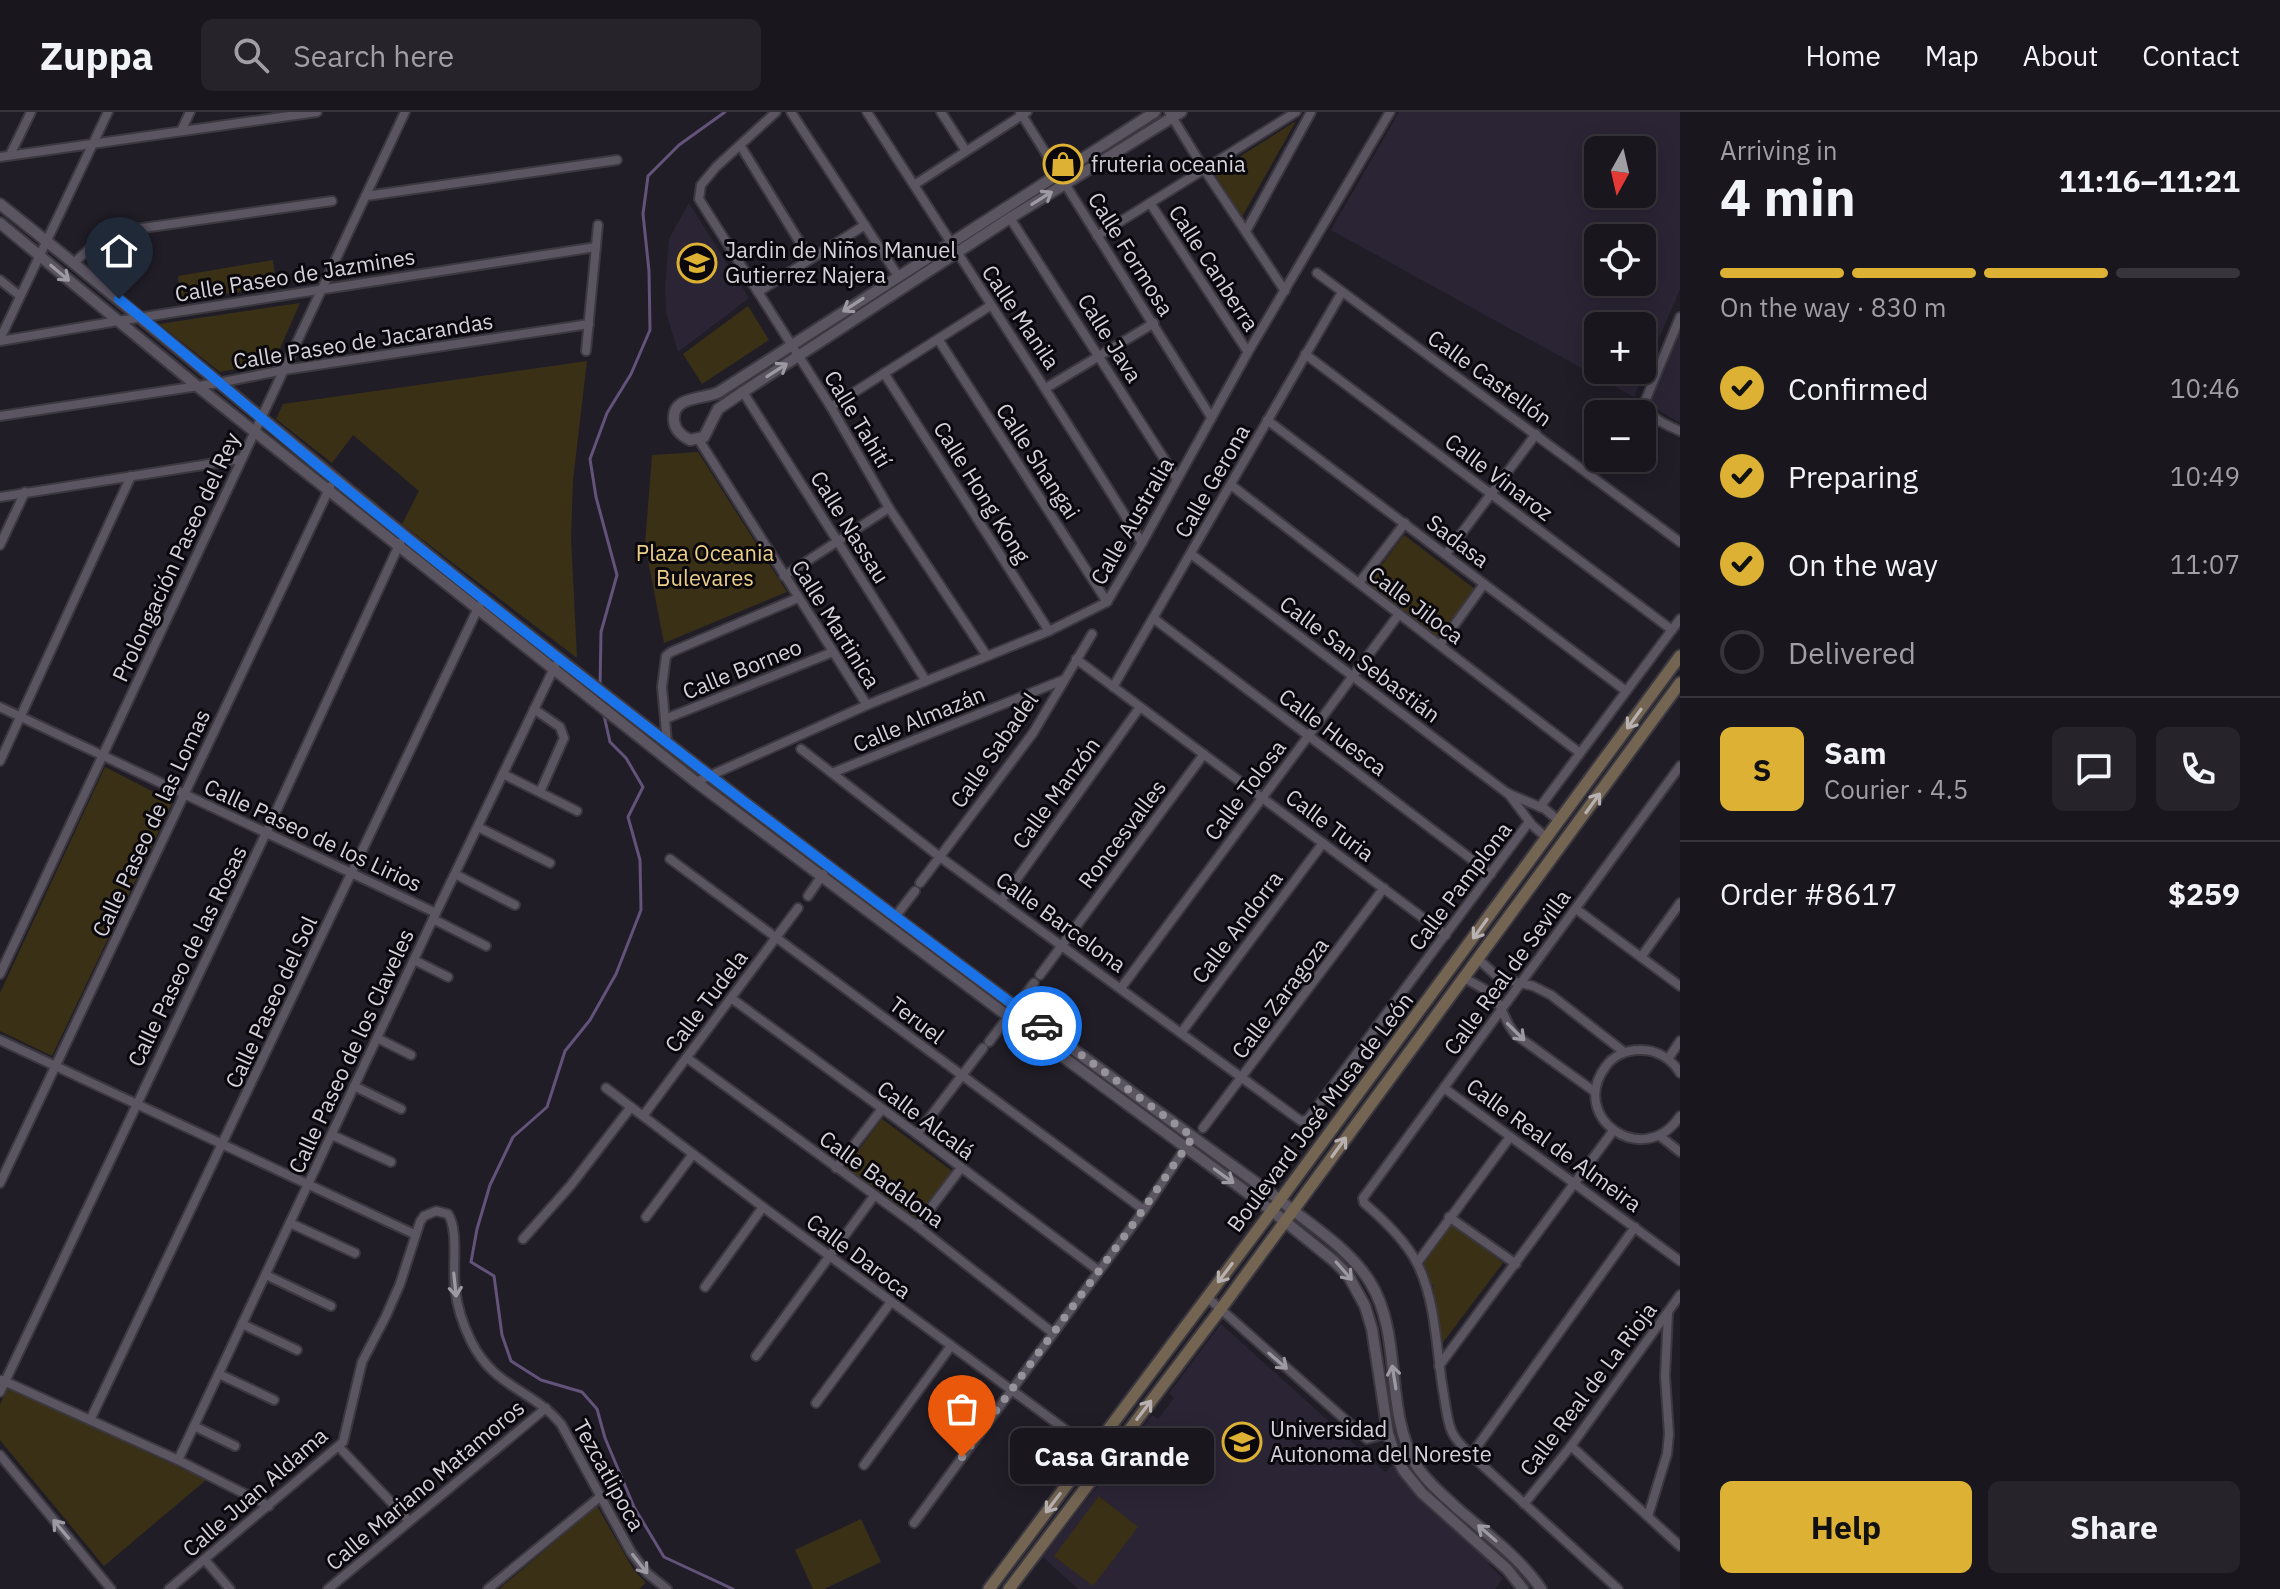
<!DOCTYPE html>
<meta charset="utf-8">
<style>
body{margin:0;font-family:"IBM Plex Sans",sans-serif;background:#26232a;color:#f1f3f6;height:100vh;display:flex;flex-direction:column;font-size:30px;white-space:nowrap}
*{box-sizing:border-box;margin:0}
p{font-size:26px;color:#9f9fa4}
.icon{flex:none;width:44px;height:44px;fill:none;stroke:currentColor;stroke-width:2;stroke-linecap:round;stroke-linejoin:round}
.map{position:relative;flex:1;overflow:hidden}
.details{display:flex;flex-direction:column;background:#19161d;width:600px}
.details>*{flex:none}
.needle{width:52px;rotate:188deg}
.fabs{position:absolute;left:1584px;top:24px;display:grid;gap:16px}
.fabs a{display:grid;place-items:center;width:72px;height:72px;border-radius:12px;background:#19161d;box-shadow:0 4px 20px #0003,0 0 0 2px #37353b;font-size:40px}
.pin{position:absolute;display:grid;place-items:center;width:68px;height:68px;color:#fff;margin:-82px -34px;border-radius:50% 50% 50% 0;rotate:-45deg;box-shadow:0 0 8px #0007}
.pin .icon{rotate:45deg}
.courier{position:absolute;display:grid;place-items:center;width:80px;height:80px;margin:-40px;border:6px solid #1a73e8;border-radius:50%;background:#fff;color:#222;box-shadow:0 2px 10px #0007}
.bubble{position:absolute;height:56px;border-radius:12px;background:#19161d;box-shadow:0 4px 20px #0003,0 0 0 2px #37353b;font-size:26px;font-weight:700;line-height:56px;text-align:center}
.overview em{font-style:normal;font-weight:700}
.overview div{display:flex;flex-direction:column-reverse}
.overview{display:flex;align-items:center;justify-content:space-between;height:136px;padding:0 40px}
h1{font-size:52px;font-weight:700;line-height:60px}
.bar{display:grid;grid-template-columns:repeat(4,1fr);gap:12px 8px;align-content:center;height:96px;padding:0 40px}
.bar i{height:10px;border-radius:6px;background:#37353b}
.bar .active{background:#ddb133}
.bar p{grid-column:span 4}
.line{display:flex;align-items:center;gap:20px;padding:0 40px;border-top:2px solid #37353b}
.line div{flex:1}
.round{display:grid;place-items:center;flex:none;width:84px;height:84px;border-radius:12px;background:#26232a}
ol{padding:0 40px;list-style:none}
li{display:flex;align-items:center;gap:24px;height:88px}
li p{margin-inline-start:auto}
li .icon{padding:8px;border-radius:50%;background:#ddb133;color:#111;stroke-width:4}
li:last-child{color:#9f9fa4}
li i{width:44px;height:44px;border:4px solid #37353b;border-radius:50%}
.action{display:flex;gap:16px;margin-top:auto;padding:16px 40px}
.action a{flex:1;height:92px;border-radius:12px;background:#ddb133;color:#111;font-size:32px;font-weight:700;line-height:92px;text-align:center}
.action a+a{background:#26232a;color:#f1f3f6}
header{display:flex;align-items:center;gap:48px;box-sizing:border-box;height:112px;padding:0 40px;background:#19161d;border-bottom:2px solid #37353b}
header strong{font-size:38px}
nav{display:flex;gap:44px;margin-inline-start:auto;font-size:28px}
.search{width:560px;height:72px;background:#26232a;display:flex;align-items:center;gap:20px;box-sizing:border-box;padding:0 28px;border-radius:12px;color:#9f9fa4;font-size:30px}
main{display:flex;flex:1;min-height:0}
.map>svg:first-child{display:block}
</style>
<header>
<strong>Zuppa</strong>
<div class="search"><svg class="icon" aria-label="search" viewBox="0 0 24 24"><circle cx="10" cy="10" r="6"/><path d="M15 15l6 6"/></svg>Search here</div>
<nav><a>Home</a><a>Map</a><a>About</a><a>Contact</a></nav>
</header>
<main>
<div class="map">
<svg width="1680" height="1477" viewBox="0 0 1680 1477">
<rect width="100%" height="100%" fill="#211d27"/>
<g fill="#2b2435" fill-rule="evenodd">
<path d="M1399,0H1680V177L1634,285L1331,118ZM1642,38V82H1598V38ZM1642,126V170H1598V126ZM1598,214H1642V258H1598Z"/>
<path d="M689,91L749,186L678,240L666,200L665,176L669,127Z"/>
<path d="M1680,219V311L1649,293Z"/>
<path d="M1221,1212L1385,1360L1393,1353L1409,1375L1436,1402L1490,1450L1489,1453L1503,1466L1495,1477H1078L1043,1445L1152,1303L1158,1307L1174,1286L1169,1281Z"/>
</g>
<g fill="#3a3015">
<path d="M1296,9L1242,105L1214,61Z"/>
<path d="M273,148L276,174L181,189L178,164Z"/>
<path d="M300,191L274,250L220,260L159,212Z"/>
<path d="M748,194L769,228L702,272L683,242Z"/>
<path d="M587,249L573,368L571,426L577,546L402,412L419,379L353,323L332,351L276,307L283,292Z"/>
<path d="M698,340L787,480L664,531L645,433L652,343Z"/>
<path d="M1404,423L1476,478L1439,526L1367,472Z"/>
<path d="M105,655L173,690L52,944L0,919V881Z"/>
<path d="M882,1007L952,1059L915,1107L846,1055Z"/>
<path d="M1451,1110L1503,1151L1441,1233L1433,1174L1420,1152Z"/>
<path d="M8,1275L206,1368L104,1454L0,1328V1293Z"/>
<path d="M1099,1384L1138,1415L1093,1474L1054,1444Z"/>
<path d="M597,1394L633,1457L646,1471L639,1477H499Z"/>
<path d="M861,1407L881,1450L824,1477H813L795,1438Z"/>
</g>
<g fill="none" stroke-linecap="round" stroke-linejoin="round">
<g stroke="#635279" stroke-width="3">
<path d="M600,576L601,520L617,463L596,385L590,347L607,301L631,262L650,218L649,159L643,102L648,64L679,33L725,0"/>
<path d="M603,599L610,630L626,646L643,675L628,705L640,748L641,798L616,862L590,908L565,939L547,995L513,1025L490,1073L477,1117L471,1150L494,1164L502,1223L511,1249L541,1268L582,1280L597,1297L605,1326L634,1395L664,1445L733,1477"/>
</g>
<g stroke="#3b3840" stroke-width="12">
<g id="minor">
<path d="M776,0L716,55L701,73L699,87L831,295L889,396L987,544"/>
<path d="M791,0L898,164"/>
<path d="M867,0C959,144 1053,286 1142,431"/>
<path d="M941,0L966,39"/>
<path d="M1020,0L1211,305"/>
<path d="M1169,0L1204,57L1285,179"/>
<path d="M181,19L190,0"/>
<path d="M740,33L810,147"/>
<path d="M10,43L31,0"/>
<path d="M0,45L317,0"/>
<path d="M914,73L1027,0"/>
<path d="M366,84L617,48"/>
<path d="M1150,91L1248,240"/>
<path d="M1010,106L1177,367"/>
<path d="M1246,119L1311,0"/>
<path d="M1097,124L1296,0"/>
<path d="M74,151C91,134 106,124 129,118L332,89"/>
<path d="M1317,161L1680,430"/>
<path d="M0,168L20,184"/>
<path d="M758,180L865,113"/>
<path d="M1680,205L1646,287C1646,306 1665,312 1680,319"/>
<path d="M0,227L108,0"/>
<path d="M938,227L1107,490"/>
<path d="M0,229L118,209L596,135"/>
<path d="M586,239L598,113"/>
<path d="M1305,242L1672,518"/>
<path d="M884,261L1049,519"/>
<path d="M1046,276L1154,211"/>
<path d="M743,280L926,569"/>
<path d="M831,295L990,194"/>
<path d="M0,304L218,271L284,258L589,212"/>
<path d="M1267,308L1626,579"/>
<path d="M699,328L867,593"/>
<path d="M1231,373L1580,641"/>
<path d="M0,385L241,347"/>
<path d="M0,433L25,380"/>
<path d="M1191,442L1507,681L1545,697L1559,709"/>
<path d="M1446,442L1536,322"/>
<path d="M784,464L889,396"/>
<path d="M1359,471L1405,411"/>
<path d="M1153,506L1491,762"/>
<path d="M1440,533L1484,472"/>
<path d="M1076,547L1446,823"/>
<path d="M1113,575L1342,180"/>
<path d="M0,595L436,801"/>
<path d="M534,597L560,615L564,626L540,680"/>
<path d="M665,607L833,540"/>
<path d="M667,630L662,575L666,544L671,540L798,486"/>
<path d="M801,637L940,745L1301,1009L1308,1007L1529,710"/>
<path d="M0,649L131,364"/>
<path d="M832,661L1063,568"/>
<path d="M503,662L577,699"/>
<path d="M696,670L867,593L1049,519L1107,490L1142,431L1248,240L1390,0"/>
<path d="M1508,681L1532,713L1547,726"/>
<path d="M1540,695L1680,507"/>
<path d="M478,715L550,751"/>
<path d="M670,747L1144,1098"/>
<path d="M455,762L515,793"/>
<path d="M920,771L1033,621L1092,522"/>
<path d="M808,784L823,762"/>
<path d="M1001,789L1140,595"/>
<path d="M1576,797L1680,874"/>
<path d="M895,805L915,779"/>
<path d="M433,807L486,834"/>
<path d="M1641,845L1680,791"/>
<path d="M1478,847L1499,866L1533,874L1551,883L1624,940"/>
<path d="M414,848L448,865"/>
<path d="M0,862L405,0"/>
<path d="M1040,863L1204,642"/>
<path d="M1464,866C1475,872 1489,878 1496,888C1504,900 1506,912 1516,923L1595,980"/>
<path d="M1121,876L1399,502"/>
<path d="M731,886L917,1022L1099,1159"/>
<path d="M1181,921L1323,731"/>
<path d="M377,926L411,943"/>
<path d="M0,928L414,1122"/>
<path d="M989,930L1034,871"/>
<path d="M687,946L917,1114L1053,1221"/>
<path d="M1668,947L1680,929"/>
<path d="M1680,961C1672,947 1656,937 1639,938C1626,938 1613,944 1606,954C1567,1005 1644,1059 1680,1004"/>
<path d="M354,974L401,997"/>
<path d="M606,976L763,1095L1093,1338"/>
<path d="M1444,976L1680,1149"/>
<path d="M643,1004L798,796"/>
<path d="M1203,1016L1384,776"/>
<path d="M917,1022L983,936"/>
<path d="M332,1023L391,1050"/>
<path d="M1660,1024L1680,1040"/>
<path d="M836,1056L882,997"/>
<path d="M0,1071L330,375"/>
<path d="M646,1105L693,1042"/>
<path d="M1449,1105L1516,1152"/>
<path d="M290,1111L355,1141"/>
<path d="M917,1114L961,1056"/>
<path d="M523,1127L571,1073L631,995"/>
<path d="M1417,1151L1510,1025"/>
<path d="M266,1163L331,1194"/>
<path d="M705,1175L763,1095"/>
<path d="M1207,1185L1367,1327L1388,1321"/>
<path d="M242,1212L297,1238"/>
<path d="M756,1244L874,1084"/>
<path d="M1439,1254L1613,1019"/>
<path d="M219,1262L274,1288"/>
<path d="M2,1268L178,1348L269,1394"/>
<path d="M0,1280L266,721L400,431"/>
<path d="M816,1291L891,1190"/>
<path d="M90,1308L479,494"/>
<path d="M194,1314L235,1334"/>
<path d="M1571,1334L1680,1434"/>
<path d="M339,1335L409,1409"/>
<path d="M0,1343L111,1477"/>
<path d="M1471,1343L1635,1115"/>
<path d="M178,1348L433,807L555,554"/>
<path d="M864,1353L951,1234"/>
<path d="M1524,1392L1571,1334L1680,1183"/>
<path d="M1648,1404L1667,1342L1669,1322L1665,1264L1668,1201"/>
<path d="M914,1411L1144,1098L1188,1032"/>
<path d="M205,1448L230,1477"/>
<path d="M169,1477L343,1330L362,1250L386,1204L400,1172L420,1110L424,1104L436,1099L448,1102C459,1119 452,1155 455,1176C457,1194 463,1213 471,1229C494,1276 532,1277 561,1312L631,1440L647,1461L667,1477"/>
<path d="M328,1477L546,1296"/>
<path d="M488,1477L601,1384"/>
<path d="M1618,1477L1471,1343C1464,1336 1456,1329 1452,1320C1447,1309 1446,1296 1444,1284C1436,1241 1437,1191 1417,1151C1405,1128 1384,1108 1364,1091L1363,1086L1680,654"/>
</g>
</g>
<g stroke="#3b3840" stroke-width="14">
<g id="tertiary">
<path d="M1155,0L719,280C704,288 671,283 674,309C675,319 682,324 690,328L704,325L718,297L743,280L1010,106L1181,0"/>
<path d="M0,92C164,222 322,359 486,489C746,695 1011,894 1280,1088C1310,1113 1349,1136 1370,1170C1403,1223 1384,1299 1416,1353C1427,1370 1443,1383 1458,1397C1487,1422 1519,1445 1541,1477"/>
<path d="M0,111L197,274L696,670L1009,905L1272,1099L1334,1149L1348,1163L1365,1194L1372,1217L1388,1321L1395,1343L1404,1359L1422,1381L1507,1457L1523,1477"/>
</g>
</g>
<g stroke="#3b3840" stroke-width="15">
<g id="secondary">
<path d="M989,1477L1280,1088L1680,544"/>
<path d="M1009,1477L1220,1198L1680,571"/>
</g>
</g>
<use href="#minor" stroke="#5b5562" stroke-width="8"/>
<use href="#tertiary" stroke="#5b5562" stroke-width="10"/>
<use href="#secondary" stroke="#736552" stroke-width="11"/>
</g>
<defs><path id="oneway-shaft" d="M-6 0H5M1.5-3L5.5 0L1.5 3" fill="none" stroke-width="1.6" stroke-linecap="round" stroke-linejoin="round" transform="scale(2)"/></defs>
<g stroke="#9e9aa4">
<use href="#oneway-shaft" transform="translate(1042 86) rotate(-32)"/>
<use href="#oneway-shaft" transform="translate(60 161) rotate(40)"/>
<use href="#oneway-shaft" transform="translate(853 193) rotate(147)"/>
<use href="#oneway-shaft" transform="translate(777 258) rotate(-33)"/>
<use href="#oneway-shaft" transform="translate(1516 920) rotate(45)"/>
<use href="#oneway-shaft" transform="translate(1224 1064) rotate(36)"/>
<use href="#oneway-shaft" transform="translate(1344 1159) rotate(49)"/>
<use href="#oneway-shaft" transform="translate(455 1173) rotate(84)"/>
<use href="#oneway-shaft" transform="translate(1278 1249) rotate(41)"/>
<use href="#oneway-shaft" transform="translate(1394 1265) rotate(-99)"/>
<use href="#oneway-shaft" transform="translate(61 1417) rotate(-130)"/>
<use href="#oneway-shaft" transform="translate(1487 1421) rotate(-139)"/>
<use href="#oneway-shaft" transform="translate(640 1452) rotate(52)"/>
</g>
<g stroke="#b8b1b1">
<use href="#oneway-shaft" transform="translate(1634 607) rotate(126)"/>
<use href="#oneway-shaft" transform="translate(1593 691) rotate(-54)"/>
<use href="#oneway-shaft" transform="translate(1480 817) rotate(126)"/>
<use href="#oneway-shaft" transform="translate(1339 1035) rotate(-54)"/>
<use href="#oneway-shaft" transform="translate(1225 1161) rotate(127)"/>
<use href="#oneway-shaft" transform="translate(1144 1298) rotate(-53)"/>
<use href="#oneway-shaft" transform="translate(1053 1391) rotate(127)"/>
</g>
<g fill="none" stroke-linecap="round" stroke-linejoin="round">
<path stroke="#96939b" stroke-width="8" stroke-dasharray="0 14.4" d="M962,1345L1129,1118L1193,1025L1042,914"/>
<path stroke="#1a73e8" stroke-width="10" d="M119,187C191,246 261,307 333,366C564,555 802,736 1042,914"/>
</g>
<defs>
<g id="shop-ring" transform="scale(2)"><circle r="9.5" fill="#0a080d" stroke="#ddb133" stroke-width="1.5"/><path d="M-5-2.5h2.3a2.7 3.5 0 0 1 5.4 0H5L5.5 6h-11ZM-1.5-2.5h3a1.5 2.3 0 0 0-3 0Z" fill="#ddb133"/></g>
<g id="school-ring" transform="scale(2)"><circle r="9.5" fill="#0a080d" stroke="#ddb133" stroke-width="1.5"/><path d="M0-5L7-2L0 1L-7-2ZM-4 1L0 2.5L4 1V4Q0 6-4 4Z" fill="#ddb133"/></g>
<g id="university-ring" transform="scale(2)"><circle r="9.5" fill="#0a080d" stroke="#ddb133" stroke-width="1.5"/><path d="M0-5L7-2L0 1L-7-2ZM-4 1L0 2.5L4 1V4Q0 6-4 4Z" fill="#ddb133"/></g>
</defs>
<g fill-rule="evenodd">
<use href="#shop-ring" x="1063" y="52"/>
<use href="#school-ring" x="697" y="151"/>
<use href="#university-ring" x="1242" y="1330"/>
</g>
<g text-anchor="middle" stroke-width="6" stroke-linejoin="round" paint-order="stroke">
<g font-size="22" fill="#d5d2da" stroke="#0a080d" text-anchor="start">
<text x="1091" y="60">fruteria oceania</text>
<text x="725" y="146">Jardin de Niños Manuel<tspan x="725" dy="25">Gutierrez Najera</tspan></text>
<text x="1270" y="1325">Universidad<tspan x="1270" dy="25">Autonoma del Noreste</tspan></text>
</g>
<g font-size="22" fill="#d5d2da" stroke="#0a080d">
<text transform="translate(1131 142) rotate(58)" y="8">Calle Formosa</text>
<text transform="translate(1214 156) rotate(57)" y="8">Calle Canberra</text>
<text transform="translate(295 163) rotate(-9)" y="8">Calle Paseo de Jazmines</text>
<text transform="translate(1021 205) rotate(56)" y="8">Calle Manila</text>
<text transform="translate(1110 226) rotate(58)" y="8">Calle Java</text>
<text transform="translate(363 229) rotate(-9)" y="8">Calle Paseo de Jacarandas</text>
<text transform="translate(1490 266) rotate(36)" y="8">Calle Castellón</text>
<text transform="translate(858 307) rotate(59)" y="8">Calle Tahití</text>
<text transform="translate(1038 349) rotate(57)" y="8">Calle Shangai</text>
<text transform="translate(1499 365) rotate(37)" y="8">Calle Vinaroz</text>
<text transform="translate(1212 369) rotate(-60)" y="8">Calle Gerona</text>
<text transform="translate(982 380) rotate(58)" y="8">Calle Hong Kong</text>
<text transform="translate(1132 409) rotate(-60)" y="8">Calle Australia</text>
<text transform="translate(850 415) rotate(58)" y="8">Calle Nassau</text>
<text transform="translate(1458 429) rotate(37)" y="8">Sadasa</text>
<text transform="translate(176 445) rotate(-65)" y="8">Prolongación Paseo del Rey</text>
<text transform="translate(1416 493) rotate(37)" y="8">Calle Jiloca</text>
<text transform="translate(836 512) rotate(58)" y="8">Calle Martinica</text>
<text transform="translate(1360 547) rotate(37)" y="8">Calle San Sebastián</text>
<text transform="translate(742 557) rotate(-22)" y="8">Calle Borneo</text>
<text transform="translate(919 607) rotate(-22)" y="8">Calle Almazán</text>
<text transform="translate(1333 620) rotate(37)" y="8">Calle Huesca</text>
<text transform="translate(994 638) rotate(-55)" y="8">Calle Sabadel</text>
<text transform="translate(1245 678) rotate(-53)" y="8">Calle Tolosa</text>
<text transform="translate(1056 681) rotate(-54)" y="8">Calle Manzón</text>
<text transform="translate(151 711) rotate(-65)" y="8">Calle Paseo de las Lomas</text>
<text transform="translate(1330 713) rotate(37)" y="8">Calle Turia</text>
<text transform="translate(1122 722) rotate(-53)" y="8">Roncesvalles</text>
<text transform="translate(313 723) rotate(25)" y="8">Calle Paseo de los Lirios</text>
<text transform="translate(1460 774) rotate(-53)" y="8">Calle Pamplona</text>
<text transform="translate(1061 810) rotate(36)" y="8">Calle Barcelona</text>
<text transform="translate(1237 815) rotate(-53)" y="8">Calle Andorra</text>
<text transform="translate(187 844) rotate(-64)" y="8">Calle Paseo de las Rosas</text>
<text transform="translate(1507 860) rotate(-54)" y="8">Calle Real de Sevilla</text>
<text transform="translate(1280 886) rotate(-53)" y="8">Calle Zaragoza</text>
<text transform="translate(706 889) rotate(-53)" y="8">Calle Tudela</text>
<text transform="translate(271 890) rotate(-65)" y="8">Calle Paseo del Sol</text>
<text transform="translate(917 908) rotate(37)" y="8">Teruel</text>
<text transform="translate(351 939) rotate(-65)" y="8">Calle Paseo de los Claveles</text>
<text transform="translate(1320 1000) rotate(-53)" y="8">Boulevard José Musa de León</text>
<text transform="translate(926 1008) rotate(37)" y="8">Calle Alcalá</text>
<text transform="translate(1554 1033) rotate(36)" y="8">Calle Real de Almeira</text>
<text transform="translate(882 1067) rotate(36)" y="8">Calle Badalona</text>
<text transform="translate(859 1144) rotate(37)" y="8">Calle Daroca</text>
<text transform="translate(1588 1277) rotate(-53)" y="8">Calle Real de La Rioja</text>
<text transform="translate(609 1363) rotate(61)" y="8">Tezcatlipoca</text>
<text transform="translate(425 1373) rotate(-40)" y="8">Calle Mariano Matamoros</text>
<text transform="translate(255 1380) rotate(-41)" y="8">Calle Juan Aldama</text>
</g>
<g font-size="22" fill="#ebcf88" stroke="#0a080d">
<text x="705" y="449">Plaza Oceania<tspan x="705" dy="25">Bulevares</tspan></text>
</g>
</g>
</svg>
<div class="fabs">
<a><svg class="needle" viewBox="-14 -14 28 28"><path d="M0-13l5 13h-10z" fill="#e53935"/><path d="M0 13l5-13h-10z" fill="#9f9fa4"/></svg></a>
<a><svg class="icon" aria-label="locate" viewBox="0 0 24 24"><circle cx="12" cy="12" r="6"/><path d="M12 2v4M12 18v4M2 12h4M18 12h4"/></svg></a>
<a>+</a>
<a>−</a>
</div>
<div class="pin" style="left:962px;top:1345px;background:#ea580c"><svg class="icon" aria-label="bag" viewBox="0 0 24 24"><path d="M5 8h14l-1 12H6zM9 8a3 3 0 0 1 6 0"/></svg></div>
<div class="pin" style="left:119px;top:187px;background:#1f2937"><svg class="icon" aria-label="home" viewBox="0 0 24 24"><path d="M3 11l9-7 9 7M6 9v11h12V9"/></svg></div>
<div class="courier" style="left:1042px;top:914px"><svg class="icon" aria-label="car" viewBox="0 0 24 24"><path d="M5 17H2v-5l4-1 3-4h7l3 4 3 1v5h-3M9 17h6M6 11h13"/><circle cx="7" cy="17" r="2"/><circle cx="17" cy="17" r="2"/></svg></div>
<div class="bubble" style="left:1010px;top:1316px;width:204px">Casa Grande</div>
</div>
<section class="details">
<div class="overview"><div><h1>4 min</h1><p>Arriving in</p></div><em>11:16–11:21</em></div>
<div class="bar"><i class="active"></i><i class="active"></i><i class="active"></i><i></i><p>On the way · 830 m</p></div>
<ol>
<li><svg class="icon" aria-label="check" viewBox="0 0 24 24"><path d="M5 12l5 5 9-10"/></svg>Confirmed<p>10:46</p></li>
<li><svg class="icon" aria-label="check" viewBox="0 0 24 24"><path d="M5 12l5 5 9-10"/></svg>Preparing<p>10:49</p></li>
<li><svg class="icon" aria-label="check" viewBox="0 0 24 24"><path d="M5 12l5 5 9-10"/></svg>On the way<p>11:07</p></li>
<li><i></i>Delivered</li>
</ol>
<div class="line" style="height:144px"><b class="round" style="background:#ddb133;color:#111">S</b><div><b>Sam</b><p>Courier · 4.5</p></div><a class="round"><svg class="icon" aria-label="chat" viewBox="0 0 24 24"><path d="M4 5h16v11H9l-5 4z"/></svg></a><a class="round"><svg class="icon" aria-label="phone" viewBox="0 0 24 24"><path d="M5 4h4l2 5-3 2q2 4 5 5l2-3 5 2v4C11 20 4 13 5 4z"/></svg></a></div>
<div class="line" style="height:104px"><div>Order #8617</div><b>$259</b></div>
<div class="action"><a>Help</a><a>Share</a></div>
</section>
</main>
